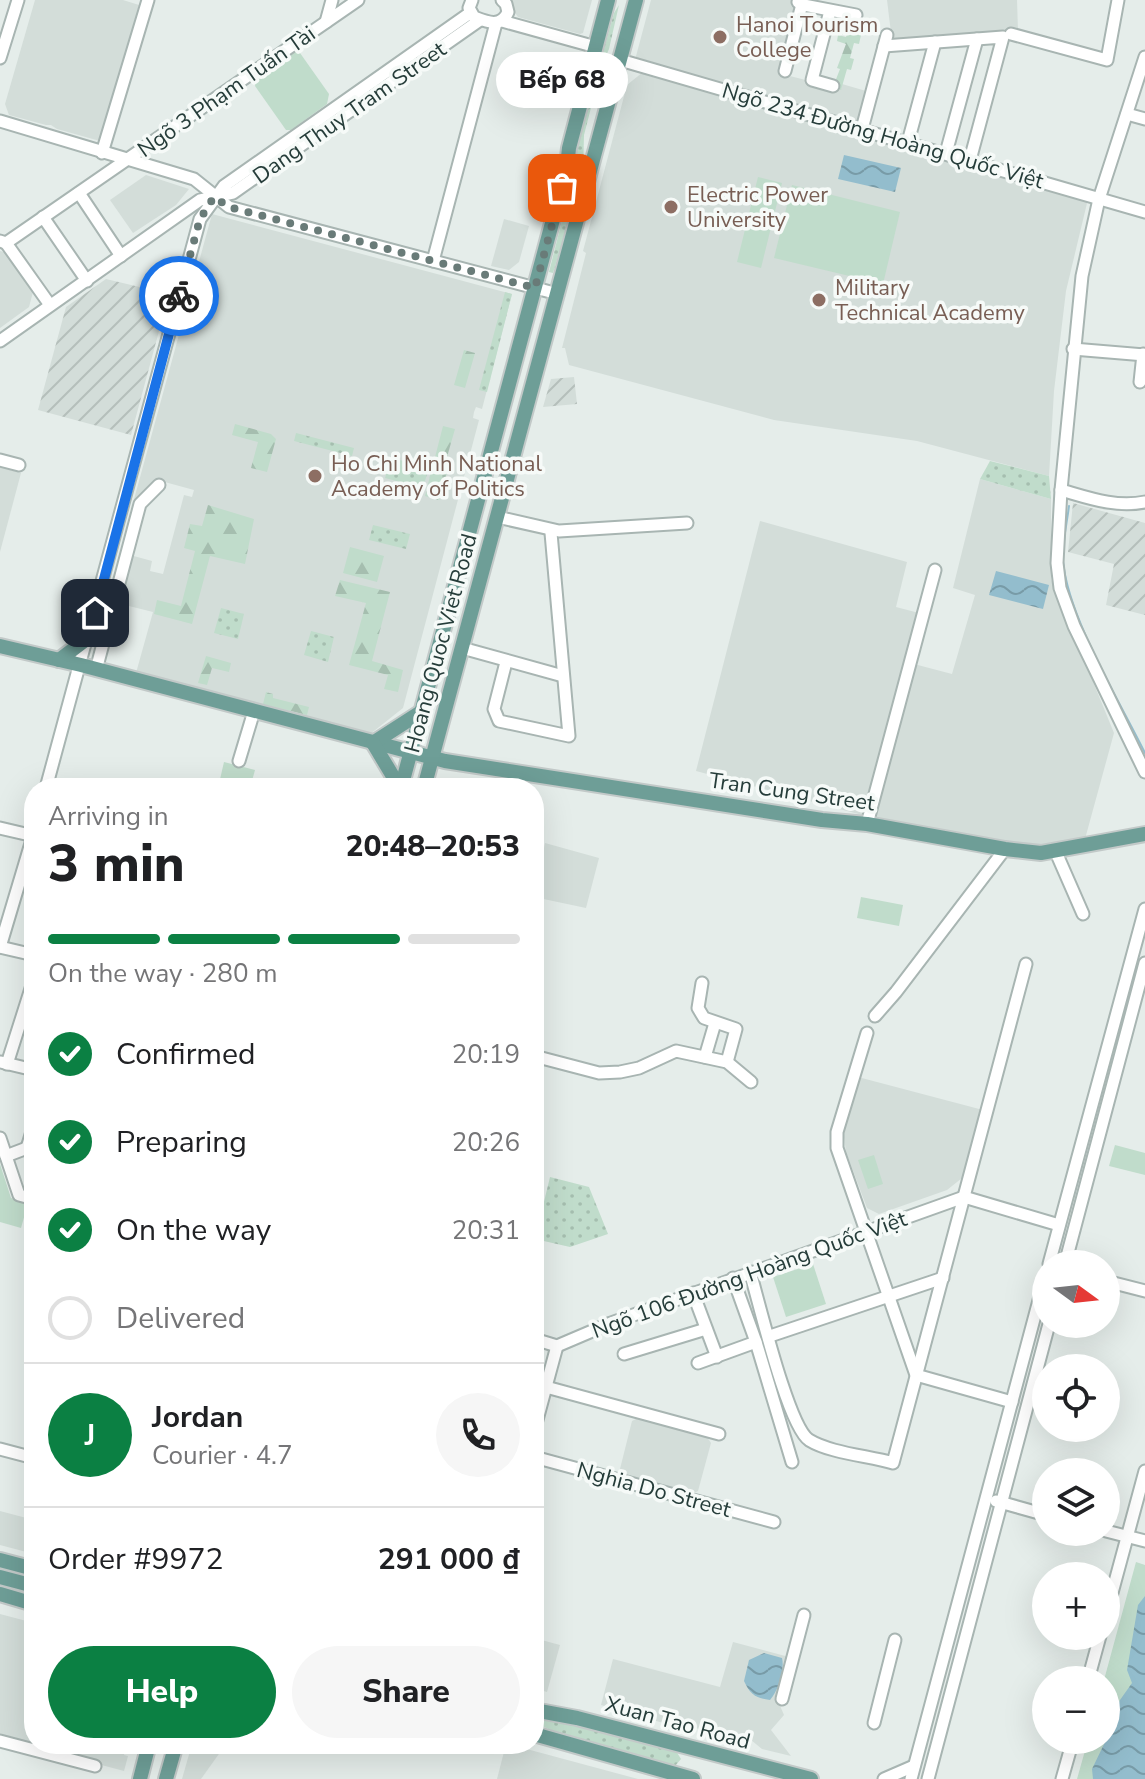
<!DOCTYPE html>
<meta charset="utf-8">
<style>
body{margin:0;font-family:"Nunito Sans",sans-serif;background:#f6f6f6;color:#202124;height:100vh;display:flex;flex-direction:column;font-size:30px;white-space:nowrap}
*{box-sizing:border-box;margin:0}
p{font-size:26px;color:#757577}
.icon{flex:none;width:44px;height:44px;fill:none;stroke:currentColor;stroke-width:2;stroke-linecap:round;stroke-linejoin:round}
.map{position:relative;flex:1;overflow:hidden}
.drawer{position:absolute;left:24px;top:778px;width:520px;height:976px;display:flex;flex-direction:column;background:#fff;border-radius:32px;box-shadow:0 8px 32px #0002}
.drawer>*{flex:none}
.needle{width:52px;rotate:105deg}
.tools{position:absolute;left:1032px;top:1250px;display:grid;gap:16px}
.tools a{display:grid;place-items:center;width:88px;height:88px;border-radius:50%;background:#fff;box-shadow:0 8px 32px #0002;font-size:40px}
.pin{position:absolute;display:grid;place-items:center;width:68px;height:68px;color:#fff;margin:-34px;border-radius:16px;box-shadow:0 4px 12px #0006}
.courier{position:absolute;display:grid;place-items:center;width:80px;height:80px;margin:-40px;border:6px solid #1a73e8;border-radius:50%;background:#fff;color:#222;box-shadow:0 2px 10px #0007}
.bubble{position:absolute;height:56px;border-radius:28px;background:#fff;box-shadow:0 8px 32px #0002;font-size:26px;font-weight:800;line-height:56px;text-align:center}
.headline em{font-style:normal;font-weight:800}
.headline div{display:flex;flex-direction:column-reverse}
.headline{display:flex;align-items:center;justify-content:space-between;height:136px;padding:0 24px}
h1{font-size:52px;font-weight:800;line-height:60px}
.bar{display:grid;grid-template-columns:repeat(4,1fr);gap:12px 8px;align-content:center;height:96px;padding:0 24px}
.bar i{height:10px;border-radius:6px;background:#e0e0e0}
.bar .on{background:#0b8043}
.bar p{grid-column:span 4}
.line{display:flex;align-items:center;gap:20px;padding:0 24px;border-top:2px solid #e0e0e0}
.line div{flex:1}
.round{display:grid;place-items:center;flex:none;width:84px;height:84px;border-radius:42px;background:#f6f6f6}
ol{padding:0 24px;list-style:none}
li{display:flex;align-items:center;gap:24px;height:88px}
li p{margin-inline-start:auto}
li .icon{padding:8px;border-radius:50%;background:#0b8043;color:#fff;stroke-width:4}
li:last-child{color:#757577}
li i{width:44px;height:44px;border:4px solid #e0e0e0;border-radius:50%}
.button{display:flex;gap:16px;margin-top:auto;padding:16px 24px}
.button a{flex:1;height:92px;border-radius:48px;background:#0b8043;color:#fff;font-size:32px;font-weight:800;line-height:92px;text-align:center}
.button a+a{background:#f6f6f6;color:#202124}
.map>svg:first-child{display:block}
</style>
<div class="map">
<svg width="1145" height="1779" viewBox="0 0 1145 1779">
<defs>
<pattern id="industrial-furrows" width="10" height="10" patternUnits="userSpaceOnUse" patternTransform="scale(2)"><rect width="10" height="10" fill="#d3ddd9"/><path d="M-1 1l2-2M0 10L10 0M9 11l2-2" fill="none" stroke="#b5bfbb"/></pattern>
<pattern id="grass-dots" width="8" height="8" patternUnits="userSpaceOnUse" patternTransform="scale(2)"><rect width="8" height="8" fill="#c0dccb"/><path d="M2 2h.1M6 6h.1" fill="none" stroke="#a5beaf" stroke-width="1.8" stroke-linecap="round"/></pattern>
<pattern id="forest-firs" width="22" height="20" patternUnits="userSpaceOnUse" patternTransform="scale(2)"><rect width="22" height="20" fill="#c0dccb"/><path d="M5 1l3.5 6h-7zM16 11l3.5 6h-7z" fill="#a5beaf"/></pattern>
<pattern id="water-waves" width="16" height="10" patternUnits="userSpaceOnUse" patternTransform="scale(2)"><rect width="16" height="10" fill="#93bdcd"/><path d="M0 5q4-4 8 0t8 0" fill="none" stroke="#789ba7"/></pattern>
</defs>
<rect width="100%" height="100%" fill="#e5edea"/>
<g fill="#d3ddd9">
<path d="M35,0H123L139,5L100,141L57,129L51,125H46L9,115L5,104Z"/>
<path d="M510,0H592L583,33L580,34L518,17L509,4Z"/>
<path d="M651,0H792L798,11L782,74L841,89L842,84L866,91L857,123L635,60Z"/>
<path d="M887,0H1017L1018,31L892,41Z"/>
<path d="M643,72L1088,199L1066,291L1054,391L1049,476L917,441L774,420L569,365L565,348H562L586,253L583,251L627,85Z"/>
<path d="M146,175L189,189L176,205L133,233L110,200Z"/>
<path d="M212,214L512,294L482,409L476,407L474,412L473,418L479,420L403,708L369,735L136,673L153,612L117,603L130,555L152,561L150,571L163,574L184,495L192,497L194,490L161,481L137,504L133,503Z"/>
<path d="M504,219L529,226L519,262L509,270L491,266Z"/>
<path d="M0,251L4,252L33,292L29,307L0,328Z"/>
<path d="M0,467L21,473L0,552Z"/>
<path d="M980,479L1051,499V579L1114,733L1085,839L1036,846L874,819L914,664L952,674L975,595L953,588Z"/>
<path d="M760,521L907,562L896,607L919,613L866,816L696,771Z"/>
<path d="M545,843L599,858L586,908L534,897Z"/>
<path d="M858,1077L983,1110L967,1174L947,1190L879,1214L867,1208L846,1152L843,1130Z"/>
<path d="M638,1418L707,1437L711,1443L698,1491L692,1494L619,1473L632,1421Z"/>
<path d="M0,1511L34,1520V1554L0,1545Z"/>
<path d="M0,1614L34,1623V1744H118V1747L125,1749L124,1755L128,1756L124,1771L0,1738Z"/>
<path d="M534,1638L560,1645L547,1692L534,1688Z"/>
<path d="M733,1642L789,1657L778,1701L784,1715L771,1730L791,1756L762,1749L751,1740L695,1728L691,1731L601,1705L613,1659L720,1687Z"/>
<path d="M192,1744H226L201,1779H182Z"/>
<path d="M506,1744H508L638,1779H497Z"/>
</g>
<g fill="url(#industrial-furrows)">
<path d="M106,279L169,294L131,435L38,410L66,307Z"/>
<path d="M574,377L577,404L543,407L551,379Z"/>
<path d="M1073,503L1145,523V615L1106,605L1114,564L1068,552Z"/>
</g>
<g fill="url(#grass-dots)">
<path d="M619,5L609,49L602,65L584,135L583,174L553,273L549,272L575,169L577,146L614,13Z"/>
<path d="M505,292L512,294L487,392L479,390Z"/>
<path d="M296,433L354,448L352,456L294,441Z"/>
<path d="M391,458L429,467L423,488L385,478Z"/>
<path d="M990,461L1049,476L1051,499L980,479Z"/>
<path d="M432,468L447,472L441,498L438,500L425,496Z"/>
<path d="M373,525L410,534L406,549L369,540Z"/>
<path d="M221,608L244,614L238,639L214,633Z"/>
<path d="M311,631L334,637L328,662L304,655Z"/>
<path d="M550,1177L589,1187L608,1234L570,1247L535,1239Z"/>
<path d="M534,1718L580,1726L676,1751L681,1759L675,1766L575,1740L534,1723Z"/>
</g>
<g fill="url(#forest-firs)">
<path d="M848,31L861,35L859,44L854,43L850,58L854,59L851,70L847,69L841,90L833,87L840,69L837,68L846,44L837,41L838,35L846,37Z"/>
<path d="M464,350L475,353L465,388L454,385Z"/>
<path d="M235,424L271,434L276,439L267,472L251,468L258,442L232,435Z"/>
<path d="M443,426L455,429L445,464L434,461Z"/>
<path d="M208,505L254,519L245,564L210,556L192,624L154,614L157,600L181,606L195,551L184,548L190,524L202,526Z"/>
<path d="M350,547L384,556L377,582L343,573Z"/>
<path d="M340,580L390,592L372,661L403,670L398,692L384,689L388,675L349,665L366,603L335,596Z"/>
<path d="M206,656L231,663L229,672L212,668L207,685L198,683Z"/>
<path d="M266,692L273,694V698L309,707L307,715L263,704Z"/>
</g>
<g fill="#c0dccb">
<path d="M295,52L300,53L329,94L327,104L291,130H286L255,86L256,80Z"/>
<path d="M758,177L782,183L761,268L737,262Z"/>
<path d="M792,185L900,212L883,284L774,258Z"/>
<path d="M224,762L255,770L250,788H218Z"/>
<path d="M861,897L903,905L899,926L857,918Z"/>
<path d="M1115,1145L1145,1153V1175L1109,1166Z"/>
<path d="M874,1155L883,1184L868,1189L858,1160Z"/>
<path d="M0,1164L11,1198L28,1203L21,1228L0,1222Z"/>
<path d="M813,1264L826,1304L786,1317L773,1277Z"/>
<path d="M1136,1562L1145,1565V1779H1077L1088,1740H1106V1680H1104Z"/>
</g>
<g fill="url(#water-waves)">
<path d="M844,155L901,168L895,192L838,179Z"/>
<path d="M996,571L1049,585L1043,609L989,595Z"/>
<path d="M1145,1596V1779H1093L1092,1769L1106,1740L1120,1700L1132,1683L1127,1670L1138,1605Z"/>
<path d="M764,1653L782,1658C785,1670 778,1691 770,1700C755,1698 750,1694 744,1681L749,1660Z"/>
</g>
<g fill="none" stroke-linecap="round" stroke-linejoin="round">
<path stroke="#93bdcd" stroke-width="2" d="M1069,506C1067,523 1062,543 1063,561C1068,617 1119,700 1145,753"/>
<g stroke="#a8b5b2" stroke-width="15">
<g id="minor">
<path d="M472,0L469,8L474,17C487,22 501,28 508,12L506,4L502,0"/>
<path d="M798,2L804,5L856,15"/>
<path d="M830,11L812,80L833,86"/>
<path d="M502,21L596,47"/>
<path d="M326,22L332,0"/>
<path d="M1011,34L1107,60L1118,0"/>
<path d="M884,46L1003,37L970,160"/>
<path d="M1145,57L1099,199L1082,276L1061,490L1057,563L1060,588L1074,626L1145,772"/>
<path d="M0,58L18,0"/>
<path d="M620,60L1145,212"/>
<path d="M785,71L802,4"/>
<path d="M1127,114L1145,119"/>
<path d="M0,121L194,179L229,207L558,294"/>
<path d="M862,129L887,35"/>
<path d="M908,142L935,42"/>
<path d="M102,153L148,0"/>
<path d="M946,153L977,39"/>
<path d="M79,193L121,256"/>
<path d="M43,217L87,281"/>
<path d="M0,241L6,243L358,0"/>
<path d="M6,243L50,305"/>
<path d="M433,261L496,23"/>
<path d="M0,341L200,200L233,193L480,20"/>
<path d="M1073,349L1145,355"/>
<path d="M1140,382L1143,354"/>
<path d="M0,460L19,465"/>
<path d="M1061,490C1089,498 1116,508 1145,502"/>
<path d="M497,517L559,531L687,523"/>
<path d="M462,648L563,676"/>
<path d="M506,662L494,709L499,721L569,736L551,533"/>
<path d="M96,670L140,504L159,485"/>
<path d="M239,761L254,711"/>
<path d="M46,788L200,219L224,186L470,13"/>
<path d="M867,824L935,570"/>
<path d="M0,828L34,836"/>
<path d="M1055,850L1083,914"/>
<path d="M0,947L34,833"/>
<path d="M0,947L34,955"/>
<path d="M702,983L698,1008L704,1018L736,1029L727,1062"/>
<path d="M875,1016L896,992L1005,849"/>
<path d="M867,1033L837,1132V1148L916,1375L1012,1402"/>
<path d="M534,1056L599,1073L620,1072L639,1068L676,1051L727,1062L751,1082"/>
<path d="M705,1057L715,1023"/>
<path d="M1,1062L34,1070"/>
<path d="M7,1064L34,979"/>
<path d="M0,1138L19,1195L34,1199"/>
<path d="M27,1148L34,1125"/>
<path d="M6,1156L27,1148L34,1150"/>
<path d="M1049,1264L1145,909"/>
<path d="M1065,1264L1145,963"/>
<path d="M750,1272C759,1302 788,1426 809,1440C830,1453 869,1456 893,1463L1026,964"/>
<path d="M733,1278L756,1342"/>
<path d="M1106,1281L1145,1291"/>
<path d="M693,1293L717,1357"/>
<path d="M770,1336L943,1278"/>
<path d="M534,1339L557,1346L611,1323L964,1197L1059,1225"/>
<path d="M624,1354L706,1329"/>
<path d="M698,1363L756,1342L792,1462"/>
<path d="M546,1387L719,1434"/>
<path d="M534,1431L557,1346"/>
<path d="M0,1449L34,1458"/>
<path d="M534,1457L774,1522"/>
<path d="M996,1501L1046,1515"/>
<path d="M1106,1531L1145,1541"/>
<path d="M1106,1615L1145,1471"/>
<path d="M1088,1680L1100,1636"/>
<path d="M782,1699L804,1615"/>
<path d="M874,1723L895,1640"/>
<path d="M0,1741L95,1766"/>
<path d="M884,1779L914,1766"/>
<path d="M911,1779L1046,1274"/>
<path d="M928,1779L1049,1324"/>
<path d="M1062,1779L1073,1740"/>
</g>
</g>
<g stroke="#c2c9c8" stroke-width="18">
<g id="major">
<path d="M0,646L81,665L445,761L822,820L867,824L1005,849L1041,853L1145,834"/>
<path d="M59,660L88,638"/>
<path d="M373,743L421,712"/>
<path d="M373,743L400,788"/>
<path d="M401,788L567,167L569,148L608,0"/>
<path d="M424,788L636,0"/>
<path d="M0,1560L34,1569"/>
<path d="M0,1577L34,1586"/>
<path d="M0,1594L34,1604"/>
<path d="M534,1710L577,1718L811,1779"/>
<path d="M534,1734L693,1779"/>
<path d="M140,1779L149,1744"/>
<path d="M166,1779L176,1744"/>
</g>
</g>
<use href="#minor" stroke="#fff" stroke-width="11"/>
<use href="#major" stroke="#6e9e97" stroke-width="14"/>
</g>
<g fill="none" stroke-linecap="round" stroke-linejoin="round">
<path stroke="#697b78" stroke-width="8" stroke-dasharray="0 14.4" d="M179,296L200,219L214,197L229,207L535,288L562,188"/>
<path stroke="#1a73e8" stroke-width="10" d="M95,613L179,296"/>
</g>
<g fill="#8d6e63" stroke="#f6faf8" stroke-width="3">
<circle cx="720" cy="37" r="8"/>
<circle cx="671" cy="207" r="8"/>
<circle cx="819" cy="300" r="8"/>
<circle cx="315" cy="476" r="8"/>
</g>
<g text-anchor="middle" stroke-width="7" stroke-linejoin="round" paint-order="stroke">
<g font-size="22" fill="#785e54" stroke="#f6faf8" text-anchor="start">
<text x="736" y="32">Hanoi Tourism<tspan x="736" dy="25">College</tspan></text>
<text x="687" y="202">Electric Power<tspan x="687" dy="25">University</tspan></text>
<text x="835" y="295">Military<tspan x="835" dy="25">Technical Academy</tspan></text>
<text x="331" y="471">Ho Chi Minh National<tspan x="331" dy="25">Academy of Politics</tspan></text>
</g>
<g font-size="22" fill="#263d3a" stroke="#f6faf8">
<text transform="translate(226 91) rotate(-35)" y="8">Ngõ 3 Phạm Tuấn Tài</text>
<text transform="translate(349 112) rotate(-35)" y="8">Dang Thuy Tram Street</text>
<text transform="translate(883 135) rotate(16)" y="8">Ngõ 234 Đường Hoàng Quốc Việt</text>
<text transform="translate(440 643) rotate(-75)" y="8">Hoang Quoc Viet Road</text>
<text transform="translate(792 791) rotate(8)" y="8">Tran Cung Street</text>
<text transform="translate(749 1274) rotate(-20)" y="8">Ngõ 106 Đường Hoàng Quốc Việt</text>
<text transform="translate(654 1489) rotate(15)" y="8">Nghia Do Street</text>
<text transform="translate(678 1722) rotate(15)" y="8">Xuan Tao Road</text>
</g>
</g>
</svg>
<div class="tools">
<a><svg class="needle" viewBox="-14 -14 28 28"><path d="M0-13l5 13h-10z" fill="#e53935"/><path d="M0 13l5-13h-10z" fill="#757577"/></svg></a>
<a><svg class="icon" aria-label="locate" viewBox="0 0 24 24"><circle cx="12" cy="12" r="6"/><path d="M12 2v4M12 18v4M2 12h4M18 12h4"/></svg></a>
<a><svg class="icon" aria-label="layers" viewBox="0 0 24 24"><path d="M12 4l9 5-9 5-9-5zM3 14l9 5 9-5"/></svg></a>
<a>+</a>
<a>−</a>
</div>
<div class="pin" style="left:562px;top:188px;background:#ea580c"><svg class="icon" aria-label="bag" viewBox="0 0 24 24"><path d="M5 8h14l-1 12H6zM9 8a3 3 0 0 1 6 0"/></svg></div>
<div class="pin" style="left:95px;top:613px;background:#1f2937"><svg class="icon" aria-label="home" viewBox="0 0 24 24"><path d="M3 11l9-7 9 7M6 9v11h12V9"/></svg></div>
<div class="courier" style="left:179px;top:296px"><svg class="icon" aria-label="bike" viewBox="0 0 24 24"><circle cx="6" cy="16" r="4"/><circle cx="18" cy="16" r="4"/><path d="M6 16l4-8h5l3 8M10 8l3 8H6M13 5h3"/></svg></div>
<div class="bubble" style="left:496px;top:52px;width:132px">Bếp 68</div>
<section class="drawer">
<div class="headline"><div><h1>3 min</h1><p>Arriving in</p></div><em>20:48–20:53</em></div>
<div class="bar"><i class="on"></i><i class="on"></i><i class="on"></i><i></i><p>On the way · 280 m</p></div>
<ol>
<li><svg class="icon" aria-label="check" viewBox="0 0 24 24"><path d="M5 12l5 5 9-10"/></svg>Confirmed<p>20:19</p></li>
<li><svg class="icon" aria-label="check" viewBox="0 0 24 24"><path d="M5 12l5 5 9-10"/></svg>Preparing<p>20:26</p></li>
<li><svg class="icon" aria-label="check" viewBox="0 0 24 24"><path d="M5 12l5 5 9-10"/></svg>On the way<p>20:31</p></li>
<li><i></i>Delivered</li>
</ol>
<div class="line" style="height:144px"><b class="round" style="background:#0b8043;color:#fff">J</b><div><b>Jordan</b><p>Courier · 4.7</p></div><a class="round"><svg class="icon" aria-label="phone" viewBox="0 0 24 24"><path d="M5 4h4l2 5-3 2q2 4 5 5l2-3 5 2v4C11 20 4 13 5 4z"/></svg></a></div>
<div class="line" style="height:104px"><div>Order #9972</div><b>291 000 ₫</b></div>
<div class="button"><a>Help</a><a>Share</a></div>
</section>
</div>
